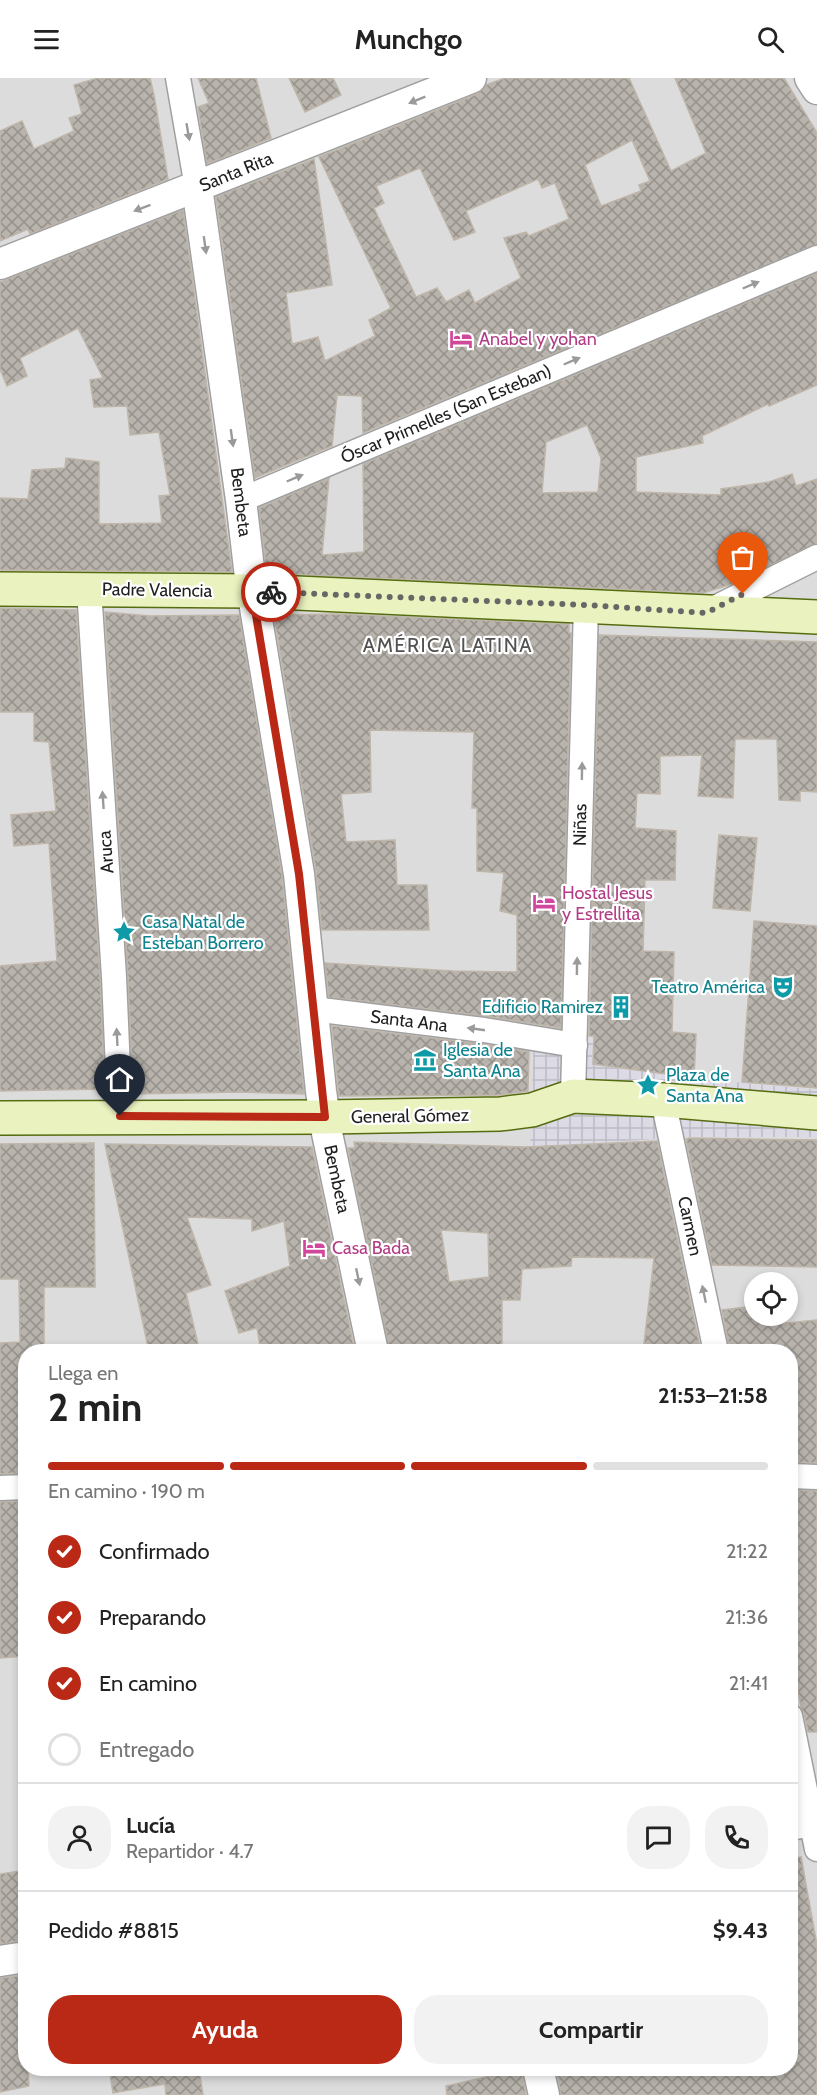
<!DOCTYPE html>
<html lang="es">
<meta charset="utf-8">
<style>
body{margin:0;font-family:Cabin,sans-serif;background:#f2f2f2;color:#222;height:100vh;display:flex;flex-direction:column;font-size:22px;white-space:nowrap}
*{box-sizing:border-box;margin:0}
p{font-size:20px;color:#767676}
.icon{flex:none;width:33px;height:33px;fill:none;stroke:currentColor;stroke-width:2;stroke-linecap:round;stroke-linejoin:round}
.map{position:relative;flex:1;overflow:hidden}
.side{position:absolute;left:18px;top:1266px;width:780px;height:732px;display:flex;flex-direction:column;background:#fff;border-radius:24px;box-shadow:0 3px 9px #0003}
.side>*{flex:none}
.controls{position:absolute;left:744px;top:1194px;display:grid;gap:12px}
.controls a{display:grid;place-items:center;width:54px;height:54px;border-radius:50%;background:#fff;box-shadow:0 3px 9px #0003;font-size:30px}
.pin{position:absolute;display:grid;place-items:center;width:51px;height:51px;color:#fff;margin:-62px -26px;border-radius:50% 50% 50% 0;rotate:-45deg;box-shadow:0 0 6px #0007}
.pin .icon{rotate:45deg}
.courier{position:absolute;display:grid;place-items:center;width:60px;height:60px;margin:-30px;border:4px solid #b92915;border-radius:50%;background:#fff;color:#222;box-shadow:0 2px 8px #0007}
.overview em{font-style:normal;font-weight:700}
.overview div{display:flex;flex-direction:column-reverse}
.overview{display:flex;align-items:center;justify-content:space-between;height:102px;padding:0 30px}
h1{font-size:39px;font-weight:700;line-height:45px}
.bar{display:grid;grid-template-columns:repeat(4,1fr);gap:9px 6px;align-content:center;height:72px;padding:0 30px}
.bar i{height:8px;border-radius:4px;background:#e0e0e0}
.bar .on{background:#b92915}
.bar p{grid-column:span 4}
.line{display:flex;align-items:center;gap:15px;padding:0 30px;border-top:2px solid #e0e0e0}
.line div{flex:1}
.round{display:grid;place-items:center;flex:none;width:63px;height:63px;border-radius:24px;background:#f2f2f2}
ol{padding:0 30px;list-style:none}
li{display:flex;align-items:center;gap:18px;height:66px}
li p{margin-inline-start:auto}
li .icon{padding:6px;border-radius:50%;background:#b92915;color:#fff;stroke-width:4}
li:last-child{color:#767676}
li i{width:33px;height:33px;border:3px solid #e0e0e0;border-radius:50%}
.primary-button{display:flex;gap:12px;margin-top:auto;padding:12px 30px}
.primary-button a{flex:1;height:69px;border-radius:24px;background:#b92915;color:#fff;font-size:24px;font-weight:700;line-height:69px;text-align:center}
.primary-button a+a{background:#f2f2f2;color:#222}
header{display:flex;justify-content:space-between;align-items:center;height:78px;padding:0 30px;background:#fff;font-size:27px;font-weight:700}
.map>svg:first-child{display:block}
</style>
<header><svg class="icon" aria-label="menu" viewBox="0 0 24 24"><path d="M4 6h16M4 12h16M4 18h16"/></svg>Munchgo<svg class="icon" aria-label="search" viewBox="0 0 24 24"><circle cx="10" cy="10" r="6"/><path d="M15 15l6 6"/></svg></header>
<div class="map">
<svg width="817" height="2017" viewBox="0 0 817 2017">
<defs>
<pattern id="plaza-grid" width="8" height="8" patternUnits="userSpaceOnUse" patternTransform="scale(1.5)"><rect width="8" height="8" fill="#dcdae4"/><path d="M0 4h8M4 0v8" fill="none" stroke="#bcbbc3"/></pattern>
<pattern id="building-cross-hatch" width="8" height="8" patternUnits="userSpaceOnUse" patternTransform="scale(1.5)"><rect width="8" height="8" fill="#b8b3ac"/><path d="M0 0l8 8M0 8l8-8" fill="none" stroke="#95918b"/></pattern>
</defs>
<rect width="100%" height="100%" fill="#efede6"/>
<path fill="#dddcdc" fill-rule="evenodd" d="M0,0H817V2017H0ZM754,1204H788V1238H754ZM26,1274H790V1990H26Z"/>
<path fill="url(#plaza-grid)" d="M534,955L593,961L592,987L694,1000L817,1012V1059H687L530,1069Z"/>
<g fill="url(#building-cross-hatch)" stroke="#bfb6aa" stroke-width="1.5" fill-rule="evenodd">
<path d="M98,0H150L154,17L168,101L30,156L28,151L0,163V53L22,43L34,71L74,53L69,40L82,36L74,7Z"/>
<path d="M198,0H256L271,60L207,86L198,29L209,25Z"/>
<path d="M289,0H333L341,17L305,34Z"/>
<path d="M505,0H629L671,93L706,75L675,0H784L817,55V166L363,355L362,318L337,317L332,368L255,400L216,119L314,81L332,207L286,215L292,266L318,259L325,283L375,258L369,242L391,230L319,79L477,16L486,7ZM632,62L650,103L639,107L641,113L601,128L585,87ZM420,90L454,162L475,154L466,133L538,101L542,110L555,105L569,141L529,158L526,154L504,160L521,200L475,225L469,212L446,224L437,210L416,219L374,130L384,125L376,108Z"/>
<path d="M183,132L232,494L0,492V420L28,421L32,392L65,390L66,380L99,384V446L162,445L159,418L170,417L159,354L130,357L127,328L94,329L90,302L103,300L78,250L20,280L27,298L7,308L0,291V204Z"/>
<path d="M817,195V307L769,328L768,326L702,358L703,365L636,379V414L721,417V411L769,404L792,396L796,408L817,401V465L732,506L703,515L267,495L259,430L329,400L322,477L364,474L363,386ZM587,347L601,380L598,414L542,415L546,364Z"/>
<path d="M0,530L76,532L100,900L105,1011L0,1013V888L57,883L49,765L14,768L11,737L56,733L49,664L34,663V634H0Z"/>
<path d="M105,534L150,538L239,537L282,798L304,1016L240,1014L133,1016L128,898Z"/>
<path d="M337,536L569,546V555H571L561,950L486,938L329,919L325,885L453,893L517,894V837L500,833L504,795L477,793V730H472L474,654L370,652L371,714L341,716L346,764L395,762L397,807H427L429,852H322L316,793L274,537Z"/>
<path d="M599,557L817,564V714L800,713V723L779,722L777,661H735L733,720L698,718L702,677L660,678V716L637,715L635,750L676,753L675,802H645L643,873L674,874L672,954L696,956L694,1000L593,986L594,958H589Z"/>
<path d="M719,757L757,760L750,833L713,830Z"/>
<path d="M754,843L817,848V1010L742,1004Z"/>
<path d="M332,948L482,966L529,974L528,1013L499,1017L339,1018Z"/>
<path d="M689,1060L817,1062V1189L712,1187L686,1061Z"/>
<path d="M657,1063L701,1274H643L654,1180L572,1179L571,1188L522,1191L520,1222H502V1274H390L348,1070H355L354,1064L526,1069ZM441,1152L488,1155L489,1199L449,1204Z"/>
<path d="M94,1065L95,1209H44V1274H26V1395L0,1396V1265L20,1264L19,1201H0V1066Z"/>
<path d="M105,1066L312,1069L355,1274H261L257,1250L239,1255L225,1213L290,1188L284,1143L252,1153V1141L187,1139L211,1207L186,1215L198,1266L169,1274H149Z"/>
<path d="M754,1228V1238H774L776,1246L817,1242V1385L790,1384V1274H730L722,1232Z"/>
<path d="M790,1412L817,1413V1654H808L804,1635L801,1629L790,1574Z"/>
<path d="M26,1423V1578L0,1580V1424Z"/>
<path d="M801,1779L817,1867V2017H561L556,1990H790V1780Z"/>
<path d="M26,1792V1862L0,1866V1796Z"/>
<path d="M26,1897V1990H28L29,2008L0,2014V1900Z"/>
<path d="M109,1990H199L203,2017H166L165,2006L113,2015Z"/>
<path d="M493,1990H521L526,2017H447L446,2008L494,1997Z"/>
</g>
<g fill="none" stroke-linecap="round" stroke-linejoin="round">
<g stroke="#a0a0a0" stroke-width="27">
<g id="minor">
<path d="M178,0L197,109"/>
<path d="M241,422L817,180"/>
<path d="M89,511L114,899L120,1038"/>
<path d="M709,533L817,479"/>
<path d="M313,931L484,952L575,967"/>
<path d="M573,1018L586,527"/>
<path d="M663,1022L716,1274"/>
<path d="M790,1398L817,1399"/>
<path d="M0,1410L26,1409"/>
<path d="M790,1638L817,1771"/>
</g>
</g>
<g stroke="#a0a0a0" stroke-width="33">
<g id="tertiary">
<path d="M810,0L817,11"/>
<path d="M197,109L241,422L250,499L299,796L321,1013L327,1055L373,1274"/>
<path d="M0,186L471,0"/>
<path d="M790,1747L817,1742"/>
<path d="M0,1883L26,1879"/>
<path d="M538,1990L544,2017"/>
</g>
</g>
<g stroke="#566c10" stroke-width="36">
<g id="secondary">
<path d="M0,511L252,513L817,539"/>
<path d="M0,1040L325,1039L500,1036L532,1032L573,1018L663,1022L817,1035"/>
</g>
</g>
<use href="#minor" stroke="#fff" stroke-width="24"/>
<use href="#tertiary" stroke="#fff" stroke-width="30"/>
<use href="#secondary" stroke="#eaf3c0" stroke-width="33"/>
</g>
<defs><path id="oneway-solid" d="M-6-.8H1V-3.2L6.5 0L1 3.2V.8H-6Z" transform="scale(1.5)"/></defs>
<g fill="#9a9a9a">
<use href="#oneway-solid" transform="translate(417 22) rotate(158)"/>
<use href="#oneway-solid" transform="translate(188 54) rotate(80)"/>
<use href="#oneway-solid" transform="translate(142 130) rotate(159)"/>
<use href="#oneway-solid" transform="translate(205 167) rotate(82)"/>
<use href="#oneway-solid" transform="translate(751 207) rotate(-23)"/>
<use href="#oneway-solid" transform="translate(572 283) rotate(-23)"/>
<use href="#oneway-solid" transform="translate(232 360) rotate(82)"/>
<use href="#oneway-solid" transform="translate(295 400) rotate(-23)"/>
<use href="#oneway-solid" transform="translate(582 693) rotate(-89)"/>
<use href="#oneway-solid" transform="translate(103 722) rotate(-94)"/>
<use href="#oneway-solid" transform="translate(577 888) rotate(-89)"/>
<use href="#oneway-solid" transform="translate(476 951) rotate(-172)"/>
<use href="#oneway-solid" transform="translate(117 959) rotate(-93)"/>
<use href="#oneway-solid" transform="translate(358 1199) rotate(78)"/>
<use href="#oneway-solid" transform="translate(704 1216) rotate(-102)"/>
</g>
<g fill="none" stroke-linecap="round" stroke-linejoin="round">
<path stroke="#686765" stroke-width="6" stroke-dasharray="0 10.8" d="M271,514L586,527L706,535L743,516"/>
<path stroke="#b92915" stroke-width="8" d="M120,1038L325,1039L299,796L252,513L271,514"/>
</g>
<defs>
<g id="hotel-bare" transform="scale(1.8)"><path d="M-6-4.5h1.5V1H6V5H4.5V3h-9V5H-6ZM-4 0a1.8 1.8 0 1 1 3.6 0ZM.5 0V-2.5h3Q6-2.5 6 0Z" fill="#d1479c" stroke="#fff" stroke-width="2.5" paint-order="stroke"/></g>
<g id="sight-bare" transform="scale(1.8)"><path d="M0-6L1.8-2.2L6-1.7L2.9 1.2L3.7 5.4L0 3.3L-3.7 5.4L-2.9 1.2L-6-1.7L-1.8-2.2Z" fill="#0f9aa8" stroke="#fff" stroke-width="2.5" paint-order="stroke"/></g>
<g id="theatre-bare" transform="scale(1.8)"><path d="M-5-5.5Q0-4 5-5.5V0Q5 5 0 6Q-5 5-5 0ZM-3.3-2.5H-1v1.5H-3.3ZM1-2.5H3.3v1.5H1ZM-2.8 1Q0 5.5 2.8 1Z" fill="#0f9aa8" stroke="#fff" stroke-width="2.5" paint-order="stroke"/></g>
<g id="building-bare" transform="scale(1.8)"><path d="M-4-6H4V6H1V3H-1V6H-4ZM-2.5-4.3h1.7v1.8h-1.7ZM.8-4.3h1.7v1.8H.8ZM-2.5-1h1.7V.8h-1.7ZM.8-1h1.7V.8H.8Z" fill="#0f9aa8" stroke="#fff" stroke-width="2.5" paint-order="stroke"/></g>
<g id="museum-bare" transform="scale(1.8)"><path d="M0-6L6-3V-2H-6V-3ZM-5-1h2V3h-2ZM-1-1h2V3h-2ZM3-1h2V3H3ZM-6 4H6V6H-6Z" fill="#0f9aa8" stroke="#fff" stroke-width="2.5" paint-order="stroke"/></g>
</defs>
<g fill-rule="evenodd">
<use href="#hotel-bare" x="461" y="261"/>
<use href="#hotel-bare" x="544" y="825"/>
<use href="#sight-bare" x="124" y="854"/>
<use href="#theatre-bare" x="783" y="909"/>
<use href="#building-bare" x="621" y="929"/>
<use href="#museum-bare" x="425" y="982"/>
<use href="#sight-bare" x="648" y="1007"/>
<use href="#hotel-bare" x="314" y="1170"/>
</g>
<g text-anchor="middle" stroke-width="4.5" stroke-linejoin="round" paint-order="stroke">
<g font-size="18" fill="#1f1f1f" stroke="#fff">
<text transform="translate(236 94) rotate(-22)" y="6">Santa Rita</text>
<text transform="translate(446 336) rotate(-23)" y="6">Óscar Primelles (San Esteban)</text>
<text transform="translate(241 424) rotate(83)" y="6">Bembeta</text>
<text transform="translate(157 512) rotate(1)" y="6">Padre Valencia</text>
<text transform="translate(580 747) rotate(-89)" y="6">Niñas</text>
<text transform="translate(106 774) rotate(-94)" y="6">Aruca</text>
<text transform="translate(409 943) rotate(7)" y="6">Santa Ana</text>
<text transform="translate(410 1038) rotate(-1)" y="6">General Gómez</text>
<text transform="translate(337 1101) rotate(78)" y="6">Bembeta</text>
<text transform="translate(690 1148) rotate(78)" y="6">Carmen</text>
</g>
<g font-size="18" fill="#b23c85" stroke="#fff" text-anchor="start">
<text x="479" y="267">Anabel y yohan</text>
<text x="562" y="821">Hostal Jesus<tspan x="562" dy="21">y Estrellita</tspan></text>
<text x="332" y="1176">Casa Bada</text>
</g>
<g font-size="18" fill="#0d838f" stroke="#fff" text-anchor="start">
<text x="142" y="850">Casa Natal de<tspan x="142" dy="21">Esteban Borrero</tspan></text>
<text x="765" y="915" text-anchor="end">Teatro América</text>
<text x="603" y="935" text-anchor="end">Edificio Ramirez</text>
<text x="443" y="978">Iglesia de<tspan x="443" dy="21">Santa Ana</tspan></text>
<text x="666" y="1003">Plaza de<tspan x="666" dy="21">Santa Ana</tspan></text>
</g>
<g font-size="20" letter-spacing="1.5" fill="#525252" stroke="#fff">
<text x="448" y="574">AMÉRICA LATINA</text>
</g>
</g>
</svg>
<div class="controls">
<a><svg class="icon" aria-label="locate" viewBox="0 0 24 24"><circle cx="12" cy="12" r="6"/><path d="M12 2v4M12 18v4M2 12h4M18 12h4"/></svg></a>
</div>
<div class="pin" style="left:743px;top:516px;background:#ea580c"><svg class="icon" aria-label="bag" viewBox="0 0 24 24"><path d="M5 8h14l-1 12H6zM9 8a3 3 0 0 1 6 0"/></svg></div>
<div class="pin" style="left:120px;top:1038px;background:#1f2937"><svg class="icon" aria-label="home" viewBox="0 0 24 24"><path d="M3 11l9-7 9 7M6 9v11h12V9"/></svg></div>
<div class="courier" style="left:271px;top:514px"><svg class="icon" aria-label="bike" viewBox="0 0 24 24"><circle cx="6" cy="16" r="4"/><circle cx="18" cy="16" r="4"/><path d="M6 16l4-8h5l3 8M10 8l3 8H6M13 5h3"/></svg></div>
<section class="side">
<div class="overview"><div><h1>2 min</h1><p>Llega en</p></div><em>21:53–21:58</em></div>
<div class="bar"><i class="on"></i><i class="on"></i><i class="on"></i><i></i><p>En camino · 190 m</p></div>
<ol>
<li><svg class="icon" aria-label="check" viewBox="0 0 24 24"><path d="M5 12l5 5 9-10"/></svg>Confirmado<p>21:22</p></li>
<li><svg class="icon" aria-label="check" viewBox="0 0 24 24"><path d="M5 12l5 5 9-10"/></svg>Preparando<p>21:36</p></li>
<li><svg class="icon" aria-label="check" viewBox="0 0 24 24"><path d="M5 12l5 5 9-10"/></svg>En camino<p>21:41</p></li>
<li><i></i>Entregado</li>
</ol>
<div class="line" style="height:108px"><a class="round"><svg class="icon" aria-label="person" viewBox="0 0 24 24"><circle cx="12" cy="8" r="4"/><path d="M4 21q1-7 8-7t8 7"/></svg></a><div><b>Lucía</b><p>Repartidor · 4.7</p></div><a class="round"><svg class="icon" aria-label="chat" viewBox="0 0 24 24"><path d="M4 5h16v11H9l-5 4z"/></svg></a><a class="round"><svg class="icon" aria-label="phone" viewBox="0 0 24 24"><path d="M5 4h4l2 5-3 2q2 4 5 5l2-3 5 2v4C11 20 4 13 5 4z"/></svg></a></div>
<div class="line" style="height:78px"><div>Pedido #8815</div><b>$9.43</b></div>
<div class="primary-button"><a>Ayuda</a><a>Compartir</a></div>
</section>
</div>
